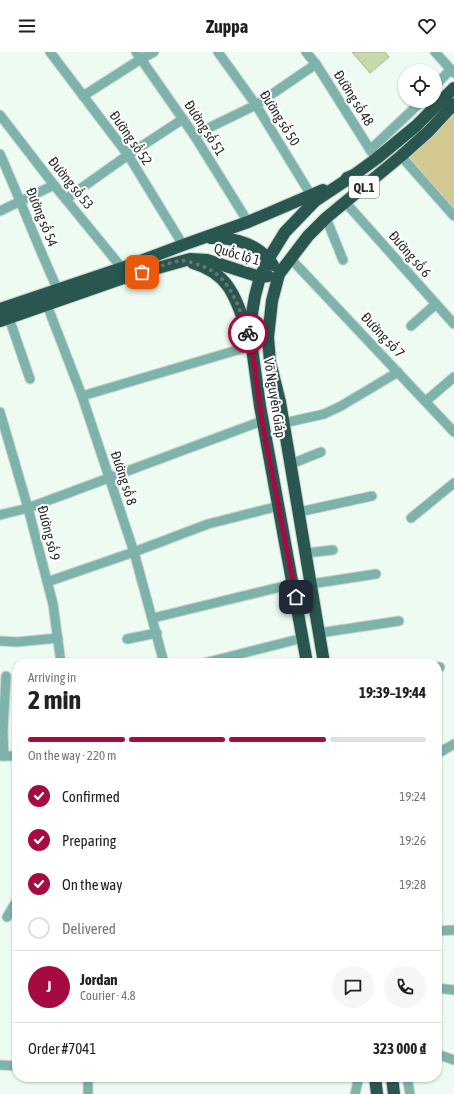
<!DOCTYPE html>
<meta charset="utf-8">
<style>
body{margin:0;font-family:"Asap Condensed",sans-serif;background:#f6f6f6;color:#202124;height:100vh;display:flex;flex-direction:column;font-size:15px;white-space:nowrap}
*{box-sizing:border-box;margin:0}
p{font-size:13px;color:#757577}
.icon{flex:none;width:22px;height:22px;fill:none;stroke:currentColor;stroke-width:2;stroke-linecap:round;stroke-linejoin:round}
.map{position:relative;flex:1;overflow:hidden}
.details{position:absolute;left:12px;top:606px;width:430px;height:424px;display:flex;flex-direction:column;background:#fff;border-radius:16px;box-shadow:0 1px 3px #0004}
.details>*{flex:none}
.fabs{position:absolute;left:398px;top:12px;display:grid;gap:8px}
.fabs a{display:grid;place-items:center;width:44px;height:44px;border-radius:50%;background:#fff;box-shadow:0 1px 3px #0004;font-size:20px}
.pin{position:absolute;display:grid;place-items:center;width:34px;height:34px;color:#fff;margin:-17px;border-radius:8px;box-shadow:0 2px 6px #0006}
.courier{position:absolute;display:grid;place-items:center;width:40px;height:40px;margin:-20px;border:3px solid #a50b40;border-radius:50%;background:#fff;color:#222;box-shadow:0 1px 5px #0007}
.headline em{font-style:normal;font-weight:700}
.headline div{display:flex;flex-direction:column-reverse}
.headline{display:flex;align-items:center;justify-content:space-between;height:68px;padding:0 16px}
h1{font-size:26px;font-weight:700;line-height:30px}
.bar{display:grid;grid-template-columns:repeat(4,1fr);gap:6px 4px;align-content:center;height:48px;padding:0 16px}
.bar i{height:5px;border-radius:3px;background:#e0e0e0}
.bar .selected{background:#a50b40}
.bar p{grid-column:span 4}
.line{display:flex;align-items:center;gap:10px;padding:0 16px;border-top:1px solid #e0e0e0}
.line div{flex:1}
.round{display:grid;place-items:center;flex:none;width:42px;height:42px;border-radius:21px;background:#f6f6f6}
ol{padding:0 16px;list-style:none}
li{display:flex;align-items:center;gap:12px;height:44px}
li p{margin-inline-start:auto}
li .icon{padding:4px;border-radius:50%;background:#a50b40;color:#fff;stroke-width:4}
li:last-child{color:#757577}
li i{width:22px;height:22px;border:2px solid #e0e0e0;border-radius:50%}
header{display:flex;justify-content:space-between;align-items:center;height:52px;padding:0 16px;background:#fff;font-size:18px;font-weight:700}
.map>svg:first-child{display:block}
</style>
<header><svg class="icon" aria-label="menu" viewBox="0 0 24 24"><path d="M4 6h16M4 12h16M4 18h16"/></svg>Zuppa<svg class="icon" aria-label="heart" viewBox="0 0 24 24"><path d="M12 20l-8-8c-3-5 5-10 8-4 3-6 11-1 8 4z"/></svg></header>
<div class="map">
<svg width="454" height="1042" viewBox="0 0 454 1042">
<rect width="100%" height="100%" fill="#eefbf2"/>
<path fill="#d3c792" d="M454,59V159L407,106Z"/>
<path fill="#c6daa7" stroke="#abb0a3" d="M352,0H385L389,5L370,21Z"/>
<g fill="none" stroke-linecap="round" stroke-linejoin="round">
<g stroke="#cad6ce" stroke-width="11">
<g id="minor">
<path d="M50,0L128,103L183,193"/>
<path d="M136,0L194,83L248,170"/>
<path d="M218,0L256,53L314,148"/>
<path d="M306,0L316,12L376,107"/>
<path d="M435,0L454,21"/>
<path d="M435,34L451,17"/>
<path d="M83,44L141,7L154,0"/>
<path d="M0,63L54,133L122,216"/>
<path d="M194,83L256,53L316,12"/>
<path d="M370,98L422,49"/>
<path d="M0,102C20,147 37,193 58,238"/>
<path d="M401,104L454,164"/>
<path d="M66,147L128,103L183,67"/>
<path d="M345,150L454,272"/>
<path d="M0,159L54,133"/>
<path d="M326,166L343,208"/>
<path d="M291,207L454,380"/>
<path d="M47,253L82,344L134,500L164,611"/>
<path d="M9,266L30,327"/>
<path d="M411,274L436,252"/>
<path d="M82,344L251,294"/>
<path d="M426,349L454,325"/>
<path d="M0,360L28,456L53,552L61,611"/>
<path d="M284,371L324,362L341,354L398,320"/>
<path d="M291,412L321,400"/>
<path d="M299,460L372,444"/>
<path d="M0,463L28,456L262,369"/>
<path d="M411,466L454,431"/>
<path d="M306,501L333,498"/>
<path d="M47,530L134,500L208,472L279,454"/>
<path d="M311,532L376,522"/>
<path d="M153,566L293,532"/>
<path d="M319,581L399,569"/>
<path d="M127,587L157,581"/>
<path d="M0,589L17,590L58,586"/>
<path d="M204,611L303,586"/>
<path d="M437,615H440"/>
<path d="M437,702L454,692"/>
<path d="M0,704H17"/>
<path d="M4,704L3,680L6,624"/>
<path d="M7,865L17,848"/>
<path d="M437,879L454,878"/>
<path d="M437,936L454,938"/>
<path d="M437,1002L454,1008"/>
<path d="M0,1013L17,1014"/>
<path d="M407,1025L410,1042"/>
<path d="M88,1042V1025"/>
<path d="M355,1042L359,1025"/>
</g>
</g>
<g stroke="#cad6ce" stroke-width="14">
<g id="highway">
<path d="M347,126L354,123L376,107L416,74L454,36"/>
<path d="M211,186C234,185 259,192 273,213"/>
<path d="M193,211C231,222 236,248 248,281"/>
<path d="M0,257L122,216L183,193L248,170L323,138"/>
<path d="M0,269L129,224L190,207L207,208L260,225L268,224"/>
<path d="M307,611L260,354L251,289V267L255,244L260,225L269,206L285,180L315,149L354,123"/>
<path d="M324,611L280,350L270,310L268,285L272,249L279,222L308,184L326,166L401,104L429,79L454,52"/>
<path d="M375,1025L377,1042"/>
<path d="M392,1025L394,1042"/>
</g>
</g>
<use href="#minor" stroke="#7db3aa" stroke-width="9"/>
<use href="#highway" stroke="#295750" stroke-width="12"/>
</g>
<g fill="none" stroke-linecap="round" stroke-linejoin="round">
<path stroke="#6d746f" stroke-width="4" stroke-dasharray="0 7.2" d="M142,220C154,217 169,210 181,209C186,208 192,211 196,212C231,222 237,252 248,281"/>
<path stroke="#a50b40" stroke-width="5" d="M248,281L251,289L262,369L296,545"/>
</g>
<g text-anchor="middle" stroke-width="4" stroke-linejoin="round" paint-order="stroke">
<rect fill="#fff" stroke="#686b69" stroke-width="1" x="349" y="124" width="30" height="22" rx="3"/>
<g font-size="13" font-weight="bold" fill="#282c29">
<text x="364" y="140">QL.1</text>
</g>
<g font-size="14" fill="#282c29" stroke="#fff">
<text transform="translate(354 46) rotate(58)" y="5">Đường số 48</text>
<text transform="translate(280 66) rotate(58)" y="5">Đường số 50</text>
<text transform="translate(205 76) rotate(57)" y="5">Đường số 51</text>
<text transform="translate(131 86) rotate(55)" y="5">Đường số 52</text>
<text transform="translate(71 131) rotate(51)" y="5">Đường số 53</text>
<text transform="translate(42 165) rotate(68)" y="5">Đường số 54</text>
<text transform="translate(237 202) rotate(16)" y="5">Quốc lộ 1</text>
<text transform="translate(410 202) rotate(49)" y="5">Đường số 6</text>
<text transform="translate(383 283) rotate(47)" y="5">Đường số 7</text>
<text transform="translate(275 346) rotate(81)" y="5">Võ Nguyên Giáp</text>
<text transform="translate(124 426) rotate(72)" y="5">Đường số 8</text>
<text transform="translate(49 481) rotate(76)" y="5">Đường số 9</text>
</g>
</g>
</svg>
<div class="fabs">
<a><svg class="icon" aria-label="locate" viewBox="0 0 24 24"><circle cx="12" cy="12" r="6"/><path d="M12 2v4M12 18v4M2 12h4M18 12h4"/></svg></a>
</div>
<div class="pin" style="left:142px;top:220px;background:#ea580c"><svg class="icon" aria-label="bag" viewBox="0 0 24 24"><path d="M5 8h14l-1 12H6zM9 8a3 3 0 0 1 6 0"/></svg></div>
<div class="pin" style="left:296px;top:545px;background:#1f2937"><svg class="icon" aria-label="home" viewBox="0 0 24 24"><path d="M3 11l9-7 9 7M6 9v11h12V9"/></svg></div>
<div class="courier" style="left:248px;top:281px"><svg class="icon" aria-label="bike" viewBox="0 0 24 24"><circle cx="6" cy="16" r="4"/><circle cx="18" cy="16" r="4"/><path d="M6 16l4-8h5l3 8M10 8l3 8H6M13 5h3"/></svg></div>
<section class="details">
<div class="headline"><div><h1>2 min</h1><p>Arriving in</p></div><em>19:39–19:44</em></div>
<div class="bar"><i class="selected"></i><i class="selected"></i><i class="selected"></i><i></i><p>On the way · 220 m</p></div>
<ol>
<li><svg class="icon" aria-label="check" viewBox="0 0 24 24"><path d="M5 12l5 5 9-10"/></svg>Confirmed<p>19:24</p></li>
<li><svg class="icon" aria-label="check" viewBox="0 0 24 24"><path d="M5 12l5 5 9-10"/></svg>Preparing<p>19:26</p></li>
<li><svg class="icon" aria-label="check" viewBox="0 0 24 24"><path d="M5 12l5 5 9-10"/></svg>On the way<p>19:28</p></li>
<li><i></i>Delivered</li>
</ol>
<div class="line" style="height:72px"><b class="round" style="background:#a50b40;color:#fff">J</b><div><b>Jordan</b><p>Courier · 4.8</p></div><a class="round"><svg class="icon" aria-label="chat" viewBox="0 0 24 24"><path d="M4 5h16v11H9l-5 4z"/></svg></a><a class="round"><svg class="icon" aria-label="phone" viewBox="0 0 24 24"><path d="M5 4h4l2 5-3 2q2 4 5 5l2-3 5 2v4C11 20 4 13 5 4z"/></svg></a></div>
<div class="line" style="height:52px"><div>Order #7041</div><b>323 000 ₫</b></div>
</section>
</div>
